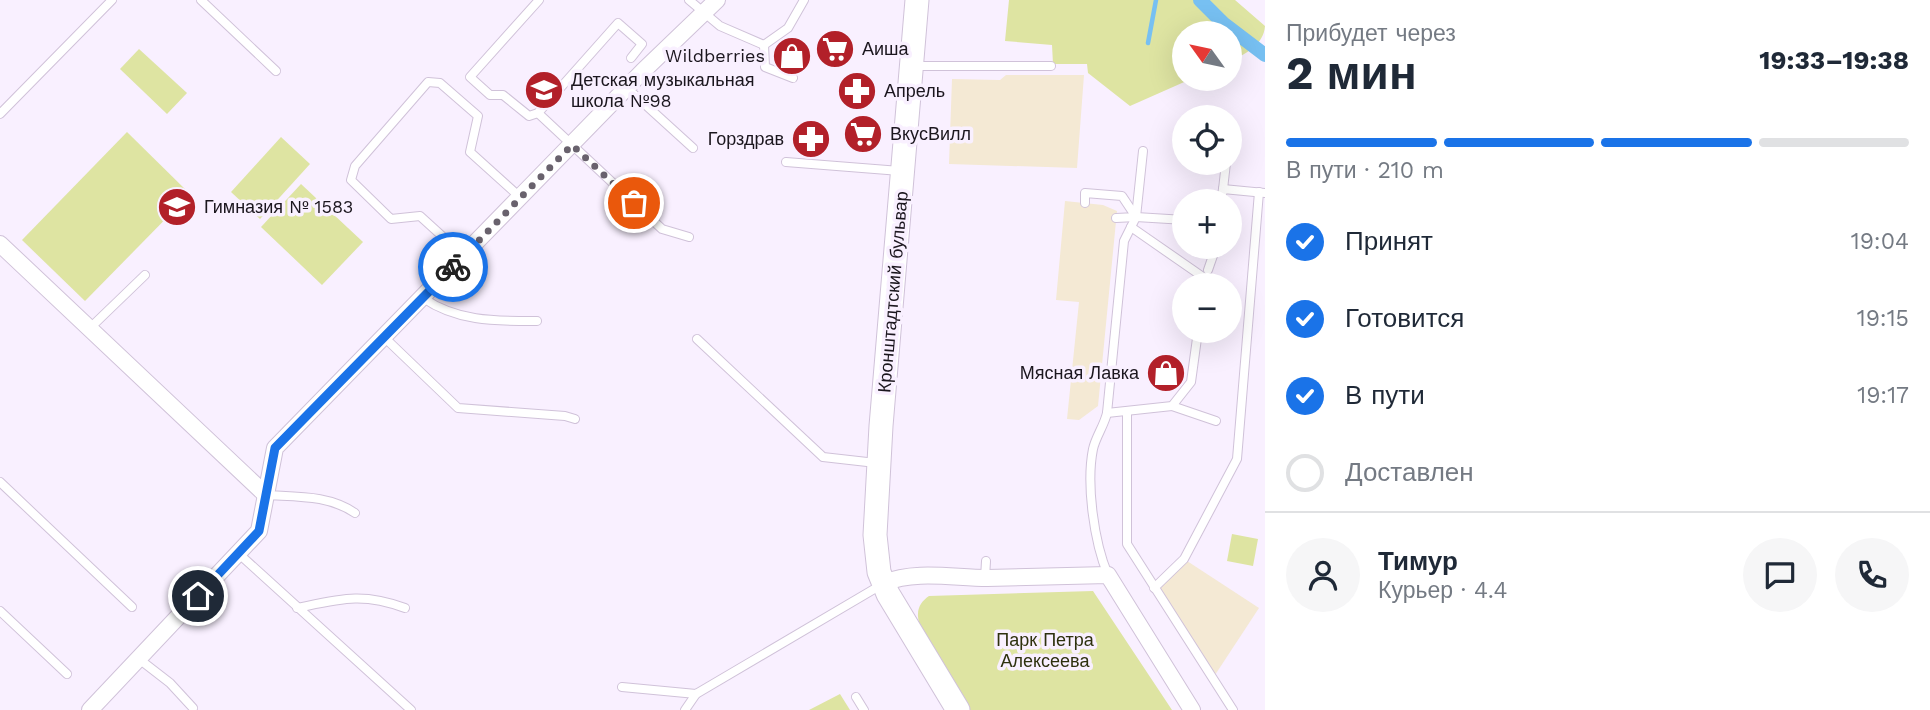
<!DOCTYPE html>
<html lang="ru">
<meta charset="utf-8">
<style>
body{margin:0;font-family:"Work Sans",sans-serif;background:#f6f6f7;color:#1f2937;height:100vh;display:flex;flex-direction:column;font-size:26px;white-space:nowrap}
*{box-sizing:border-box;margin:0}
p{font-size:23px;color:#747a83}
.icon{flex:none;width:38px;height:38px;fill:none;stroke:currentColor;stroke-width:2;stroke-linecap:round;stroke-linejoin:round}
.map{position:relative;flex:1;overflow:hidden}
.drawer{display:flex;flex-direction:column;background:#fff;width:665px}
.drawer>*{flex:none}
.needle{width:46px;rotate:303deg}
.controls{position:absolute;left:1172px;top:21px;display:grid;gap:14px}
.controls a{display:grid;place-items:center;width:70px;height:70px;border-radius:50%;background:#fff;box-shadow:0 7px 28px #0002;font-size:35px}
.pin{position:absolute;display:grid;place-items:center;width:60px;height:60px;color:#fff;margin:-30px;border:4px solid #fff;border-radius:50%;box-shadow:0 2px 7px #0007}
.courier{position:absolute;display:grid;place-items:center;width:70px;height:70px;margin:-35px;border:5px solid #1a73e8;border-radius:50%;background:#fff;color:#222;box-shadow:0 2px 9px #0007}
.head em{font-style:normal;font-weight:700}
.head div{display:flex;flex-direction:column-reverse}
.head{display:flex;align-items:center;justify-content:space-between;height:119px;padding:0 21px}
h1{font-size:46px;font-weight:700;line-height:52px}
.bar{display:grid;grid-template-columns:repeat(4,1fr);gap:10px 7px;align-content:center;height:84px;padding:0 21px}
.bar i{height:9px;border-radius:5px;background:#e0e1e3}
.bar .selected{background:#1a73e8}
.bar p{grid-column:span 4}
.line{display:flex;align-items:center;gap:18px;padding:0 21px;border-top:2px solid #e0e1e3}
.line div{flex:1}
.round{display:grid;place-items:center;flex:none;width:74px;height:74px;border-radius:37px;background:#f6f6f7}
ol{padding:0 21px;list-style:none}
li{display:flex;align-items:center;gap:21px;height:77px}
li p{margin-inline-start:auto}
li .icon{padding:7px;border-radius:50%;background:#1a73e8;color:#fff;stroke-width:4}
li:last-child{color:#747a83}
li i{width:38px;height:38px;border:4px solid #e0e1e3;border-radius:50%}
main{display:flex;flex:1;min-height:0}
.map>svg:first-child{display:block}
</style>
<main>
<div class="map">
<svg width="1265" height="710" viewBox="0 0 1265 710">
<rect width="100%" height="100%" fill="#f9f0ff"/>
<g fill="#f4e9d4">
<path d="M1006,75H1084L1077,168L949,164L952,79L1000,80Z"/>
<path d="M1065,201L1103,205L1117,211L1098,406L1079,420L1067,419L1079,302L1056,300Z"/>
<path d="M1184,559L1259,608L1213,678L1154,588Z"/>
</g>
<g fill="#dee4a2">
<path d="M1009,0H1235L1265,26C1264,44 1245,55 1230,61V33H1185V79H1191L1130,106L1088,73L1087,64H1053L1052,45L1005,41Z"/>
<path d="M139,49L187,93L167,114L120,69Z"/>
<path d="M127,132L190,194L85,301L22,240Z"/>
<path d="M281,137L310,164L260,219L231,192Z"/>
<path d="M301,184L363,242L322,285L261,227Z"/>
<path d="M1232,534L1258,539L1253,566L1227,561Z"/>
<path d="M1093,591L1172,710H969C957,690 916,634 918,614C918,606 923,600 929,596Z"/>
<path d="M840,694L850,710H808H809Z"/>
</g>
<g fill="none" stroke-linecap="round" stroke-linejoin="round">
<path stroke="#77c0f2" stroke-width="4.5" d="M1148,43L1156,0"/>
<path stroke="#77c0f2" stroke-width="14" d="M1200,0L1223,23L1265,55"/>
<g stroke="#d0c2d9" stroke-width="10">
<g id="service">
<path d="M201,0L276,71"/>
<path d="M689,0L720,26L764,45"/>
<path d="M764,45L788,28L804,0"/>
<path d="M764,45L765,67L793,78"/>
<path d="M631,58L642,44L618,23L538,113L662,229L689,237"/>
<path d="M914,66H1051"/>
<path d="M627,88L693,148"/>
<path d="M538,113L529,116L503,95H490L470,77L539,0"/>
<path d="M0,114L112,0"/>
<path d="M786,162L900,171"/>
<path d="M1223,189L1226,163"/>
<path d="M1221,201L1223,189L1265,193"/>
<path d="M1085,203V193L1122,196L1136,217L1116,218"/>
<path d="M1136,217L1143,151"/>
<path d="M1131,227L1203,277L1202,285"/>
<path d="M464,256L420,216L391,219L351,180L355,166L428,82L440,83L478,116L470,152L521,198"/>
<path d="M1208,270L1216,247"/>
<path d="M423,298C458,322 496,321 537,321"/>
<path d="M89,329L145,275"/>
<path d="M385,338L458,408L565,416L575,419"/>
<path d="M697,339L823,457L876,463"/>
<path d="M1172,406L1216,421"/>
<path d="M1127,412V544L1233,710"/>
<path d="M1107,413L1172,406L1191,382L1198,331"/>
<path d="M0,482L132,607"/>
<path d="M266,495C297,497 329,495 355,513"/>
<path d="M238,553L411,710"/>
<path d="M1108,575C1094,542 1086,484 1093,449C1096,436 1104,426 1107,413L1124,241L1136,217L1185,220"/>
<path d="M985,578L986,561"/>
<path d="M1154,588L1184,559L1237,459L1259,192"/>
<path d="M297,608C340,599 362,592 405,608"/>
<path d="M0,611L67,674"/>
<path d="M139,659L170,683L193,708"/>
<path d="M622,687L696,694L881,585"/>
<path d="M856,697L864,710"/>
<path d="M685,710L696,694"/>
</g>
</g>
<g stroke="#d0c2d9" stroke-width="18">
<g id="minor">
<path d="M0,244L266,495"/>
<path d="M884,583C915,570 954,578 987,578C1027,577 1067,576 1108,575L1192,710"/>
<path d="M90,710L259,531L275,448L643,71L717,0"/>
</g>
</g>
<g stroke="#d0c2d9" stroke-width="25">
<path id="secondary" d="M917,0L881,426L875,535L879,572L888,594L958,710"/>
</g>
<use href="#service" stroke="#fff" stroke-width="8"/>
<use href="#minor" stroke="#fff" stroke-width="16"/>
<use href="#secondary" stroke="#fff" stroke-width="23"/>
</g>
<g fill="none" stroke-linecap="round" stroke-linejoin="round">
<path stroke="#69626d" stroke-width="7" stroke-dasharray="0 12.6" d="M453,267L572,145L634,203"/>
<path stroke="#1a73e8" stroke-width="9" d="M198,596L259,531L275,448L453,267"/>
</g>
<defs>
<g id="supermarket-disc" transform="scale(2.0125)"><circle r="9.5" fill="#b22029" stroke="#f9f0ff"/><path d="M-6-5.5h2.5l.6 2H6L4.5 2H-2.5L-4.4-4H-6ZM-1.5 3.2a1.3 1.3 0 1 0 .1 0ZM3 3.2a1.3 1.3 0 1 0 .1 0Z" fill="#fff"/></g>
<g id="shop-disc" transform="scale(2.0125)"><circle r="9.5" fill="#b22029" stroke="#f9f0ff"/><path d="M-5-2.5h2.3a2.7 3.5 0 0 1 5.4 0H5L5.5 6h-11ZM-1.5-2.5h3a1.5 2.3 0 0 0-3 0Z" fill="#fff"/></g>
<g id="school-disc" transform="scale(2.0125)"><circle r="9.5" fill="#b22029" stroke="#f9f0ff"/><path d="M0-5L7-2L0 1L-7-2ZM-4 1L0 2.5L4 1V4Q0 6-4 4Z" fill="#fff"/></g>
<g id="pharmacy-disc" transform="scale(2.0125)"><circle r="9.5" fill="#b22029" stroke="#f9f0ff"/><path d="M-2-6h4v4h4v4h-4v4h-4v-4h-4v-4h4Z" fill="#fff"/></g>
</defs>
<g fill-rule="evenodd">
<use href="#supermarket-disc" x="835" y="49"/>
<use href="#shop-disc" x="792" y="56"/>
<use href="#school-disc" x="544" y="90"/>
<use href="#pharmacy-disc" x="857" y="91"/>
<use href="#supermarket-disc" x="863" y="134"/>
<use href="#pharmacy-disc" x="811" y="139"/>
<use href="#school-disc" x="177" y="207"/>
<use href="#shop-disc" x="1166" y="373"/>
</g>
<g text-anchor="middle" stroke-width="7" stroke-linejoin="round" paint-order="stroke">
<g font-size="18" fill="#1b161e" stroke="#f9f0ff" text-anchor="start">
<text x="862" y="55">Аиша</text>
<text x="765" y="62" text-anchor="end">Wildberries</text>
<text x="571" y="86">Детская музыкальная<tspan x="571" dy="21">школа №98</tspan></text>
<text x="884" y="97">Апрель</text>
<text x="890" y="140">ВкусВилл</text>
<text x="784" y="145" text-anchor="end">Горздрав</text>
<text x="204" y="213">Гимназия № 1583</text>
<text x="1139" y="379" text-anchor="end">Мясная Лавка</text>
</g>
<g font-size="18" fill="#1b161e" stroke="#f9f0ff">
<text transform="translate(893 292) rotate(-85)" y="6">Кронштадтский бульвар</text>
</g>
<g font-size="18" fill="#2e310e" stroke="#f9f0ff">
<text x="1045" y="646">Парк Петра<tspan x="1045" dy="21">Алексеева</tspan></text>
</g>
</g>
</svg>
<div class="controls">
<a><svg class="needle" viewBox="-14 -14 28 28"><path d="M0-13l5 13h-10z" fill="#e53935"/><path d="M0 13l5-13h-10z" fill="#747a83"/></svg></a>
<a><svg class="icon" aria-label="locate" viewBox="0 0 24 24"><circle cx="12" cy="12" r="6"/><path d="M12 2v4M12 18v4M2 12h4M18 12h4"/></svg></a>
<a>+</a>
<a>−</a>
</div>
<div class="pin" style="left:634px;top:203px;background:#ea580c"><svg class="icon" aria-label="bag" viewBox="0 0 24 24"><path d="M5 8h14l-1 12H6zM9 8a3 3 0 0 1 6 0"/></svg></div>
<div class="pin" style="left:198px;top:596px;background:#1f2937"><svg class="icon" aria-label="home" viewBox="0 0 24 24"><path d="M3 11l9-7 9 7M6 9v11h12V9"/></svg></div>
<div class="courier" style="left:453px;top:267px"><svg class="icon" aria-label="bike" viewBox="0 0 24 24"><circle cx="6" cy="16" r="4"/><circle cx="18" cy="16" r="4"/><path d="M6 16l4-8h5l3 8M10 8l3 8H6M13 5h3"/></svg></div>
</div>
<section class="drawer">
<div class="head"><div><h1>2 мин</h1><p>Прибудет через</p></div><em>19:33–19:38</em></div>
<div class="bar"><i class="selected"></i><i class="selected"></i><i class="selected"></i><i></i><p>В пути · 210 m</p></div>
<ol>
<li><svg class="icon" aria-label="check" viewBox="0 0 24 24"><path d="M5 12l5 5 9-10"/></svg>Принят<p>19:04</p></li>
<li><svg class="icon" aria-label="check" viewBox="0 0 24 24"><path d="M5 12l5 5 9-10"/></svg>Готовится<p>19:15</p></li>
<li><svg class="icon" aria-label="check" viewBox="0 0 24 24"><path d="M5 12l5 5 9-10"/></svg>В пути<p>19:17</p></li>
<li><i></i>Доставлен</li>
</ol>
<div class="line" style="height:126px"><a class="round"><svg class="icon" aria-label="person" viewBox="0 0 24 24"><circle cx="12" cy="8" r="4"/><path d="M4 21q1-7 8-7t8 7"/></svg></a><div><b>Тимур</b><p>Курьер · 4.4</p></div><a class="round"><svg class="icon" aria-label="chat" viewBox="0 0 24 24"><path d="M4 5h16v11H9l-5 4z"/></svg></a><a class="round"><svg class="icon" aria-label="phone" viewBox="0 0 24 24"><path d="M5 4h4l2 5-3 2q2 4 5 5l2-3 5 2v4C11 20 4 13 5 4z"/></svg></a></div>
</section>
</main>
